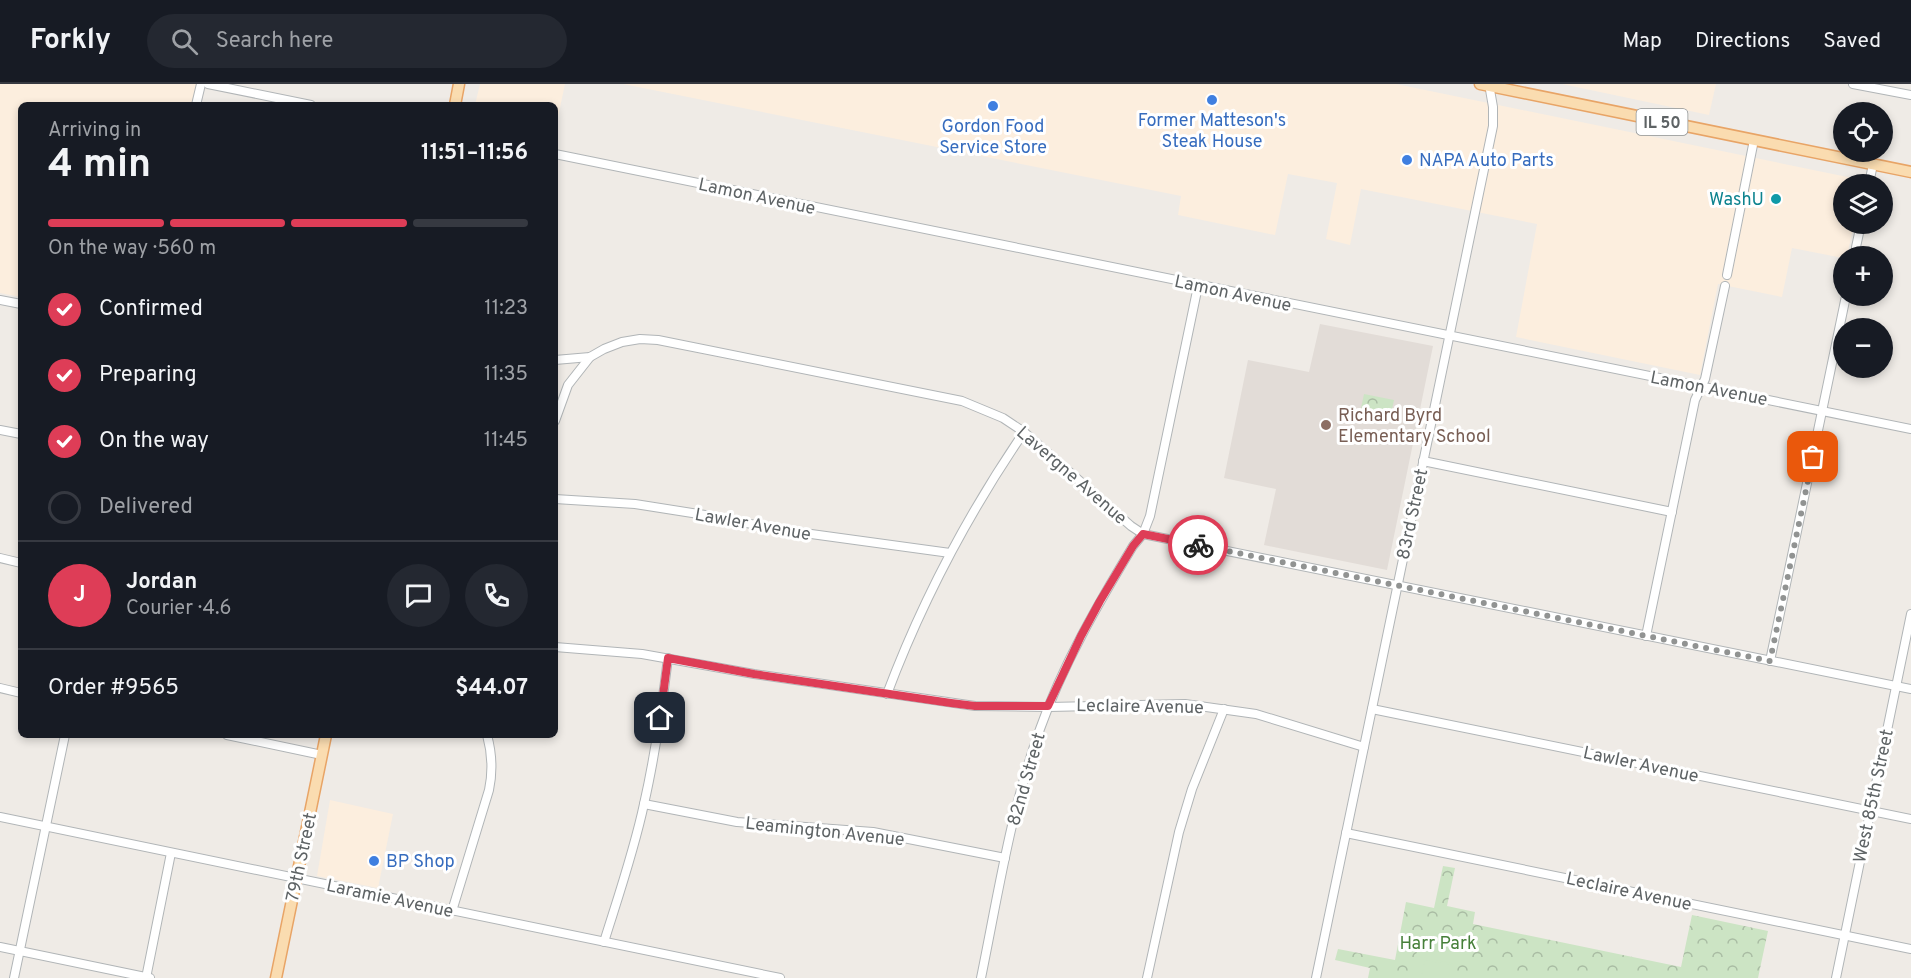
<!DOCTYPE html>
<meta charset="utf-8">
<style>
body{margin:0;font-family:Overpass,sans-serif;background:#242831;color:#f1f3f6;height:100vh;display:flex;flex-direction:column;font-size:22px;white-space:nowrap}
*{box-sizing:border-box;margin:0}
p{font-size:20px;color:#9ea1a6}
.icon{flex:none;width:33px;height:33px;fill:none;stroke:currentColor;stroke-width:2;stroke-linecap:round;stroke-linejoin:round}
.map{position:relative;flex:1;overflow:hidden}
.panel{position:absolute;left:18px;top:18px;width:540px;height:636px;display:flex;flex-direction:column;background:#171b24;border-radius:9px;box-shadow:0 3px 9px #0003}
.panel>*{flex:none}
.buttons{position:absolute;left:1833px;top:18px;display:grid;gap:12px}
.buttons a{display:grid;place-items:center;width:60px;height:60px;border-radius:50%;background:#171b24;box-shadow:0 3px 9px #0003;font-size:30px}
.pin{position:absolute;display:grid;place-items:center;width:51px;height:51px;color:#fff;margin:-26px;border-radius:12px;box-shadow:0 3px 9px #0006}
.courier{position:absolute;display:grid;place-items:center;width:60px;height:60px;margin:-30px;border:4px solid #de3d57;border-radius:50%;background:#fff;color:#222;box-shadow:0 2px 8px #0007}
.headline em{font-style:normal;font-weight:700}
.headline div{display:flex;flex-direction:column-reverse}
.headline{display:flex;align-items:center;justify-content:space-between;height:102px;padding:0 30px}
h1{font-size:39px;font-weight:700;line-height:45px}
.bar{display:grid;grid-template-columns:repeat(4,1fr);gap:9px 6px;align-content:center;height:72px;padding:0 30px}
.bar i{height:8px;border-radius:4px;background:#363941}
.bar .selected{background:#de3d57}
.bar p{grid-column:span 4}
.line{display:flex;align-items:center;gap:15px;padding:0 30px;border-top:2px solid #363941}
.line div{flex:1}
.round{display:grid;place-items:center;flex:none;width:63px;height:63px;border-radius:32px;background:#242831}
ol{padding:0 30px;list-style:none}
li{display:flex;align-items:center;gap:18px;height:66px}
li p{margin-inline-start:auto}
li .icon{padding:6px;border-radius:50%;background:#de3d57;color:#fff;stroke-width:4}
li:last-child{color:#9ea1a6}
li i{width:33px;height:33px;border:3px solid #363941;border-radius:50%}
header{display:flex;align-items:center;gap:36px;box-sizing:border-box;height:84px;padding:0 30px;background:#171b24;border-bottom:2px solid #363941}
header strong{font-size:28px}
nav{display:flex;gap:33px;margin-inline-start:auto;font-size:21px}
.search{width:420px;height:54px;background:#242831;display:flex;align-items:center;gap:15px;box-sizing:border-box;padding:0 21px;border-radius:33px;color:#9ea1a6;font-size:22px}
.map>svg:first-child{display:block}
</style>
<header>
<strong>Forkly</strong>
<div class="search"><svg class="icon" aria-label="search" viewBox="0 0 24 24"><circle cx="10" cy="10" r="6"/><path d="M15 15l6 6"/></svg>Search here</div>
<nav><a>Map</a><a>Directions</a><a>Saved</a></nav>
</header>
<div class="map">
<svg width="1911" height="894" viewBox="0 0 1911 894">
<defs>
<pattern id="park-crowns" width="20" height="18" patternUnits="userSpaceOnUse" patternTransform="scale(1.5)"><rect width="20" height="18" fill="#cce4c4"/><path d="M2 6a3 3 0 1 1 6 0M12 15a3 3 0 1 1 6 0" fill="none" stroke="#a9bca3"/></pattern>
</defs>
<rect width="100%" height="100%" fill="#efebe6"/>
<g fill="#fceede">
<path d="M0,0H196L192,21H21V213L0,209Z"/>
<path d="M480,0H565L555,47V21H475Z"/>
<path d="M623,0H1396L1862,96L1861,100H1844V140H1854L1847,172H1844L1843,174L1792,164L1782,213L1718,200L1700,291L1516,253L1537,140L1361,105L1350,161L1326,155L1337,99L1288,90L1275,151L1178,131L1181,112Z"/>
<path d="M1562,0H1716L1709,31Z"/>
<path d="M330,716L393,730L378,804L317,792Z"/>
</g>
<path fill="#e2dcd7" d="M1320,240L1433,262L1387,486L1264,461L1276,405L1224,394L1248,276L1309,288Z"/>
<g fill="url(#park-crowns)">
<path d="M1364,310L1394,316L1390,335L1360,329Z"/>
<path d="M1443,782L1455,784L1447,822L1475,828L1473,840L1681,883L1692,831L1768,847L1758,894H1368L1370,884L1335,876L1338,865L1395,876L1406,818L1434,824Z"/>
</g>
<g fill="#cce4c4">
<path d="M1420,851L1465,860L1461,881L1416,872Z"/>
<path d="M1425,876L1451,881L1448,894H1421Z"/>
</g>
<g fill="none" stroke-linecap="round" stroke-linejoin="round">
<g stroke="#b1b5b7" stroke-width="10">
<g id="minor">
<path d="M208,0L311,21"/>
<path d="M1853,0L1911,11"/>
<path d="M196,21L201,0"/>
<path d="M555,70L1911,345"/>
<path d="M1869,100L1873,80"/>
<path d="M1856,163L1861,140"/>
<path d="M1727,191L1754,56"/>
<path d="M0,216L21,220"/>
<path d="M555,276L590,273L604,265L622,258L640,255L658,256L962,317L1003,334L1024,348L1131,442L1143,450L1911,605"/>
<path d="M555,337L568,301L590,273"/>
<path d="M0,346L21,350"/>
<path d="M1423,377L1672,428"/>
<path d="M555,415L635,420L705,431L782,446L950,469"/>
<path d="M0,474L21,479"/>
<path d="M1646,552L1695,316L1705,295L1725,202"/>
<path d="M555,563L642,570L754,590L975,622L1049,623L1185,620L1256,630L1364,663"/>
<path d="M1770,577L1846,212"/>
<path d="M0,604L21,609"/>
<path d="M887,610C922,517 968,430 1024,348"/>
<path d="M1372,625L1911,735"/>
<path d="M227,651L322,671"/>
<path d="M644,720L737,738L873,748L1005,774"/>
<path d="M0,733L780,894"/>
<path d="M1346,749L1911,865"/>
<path d="M452,827L489,706C493,687 492,669 487,651"/>
<path d="M604,858C618,813 634,767 644,720C655,672 662,623 668,574"/>
<path d="M0,863L150,894"/>
<path d="M14,894L65,651"/>
<path d="M146,894L171,769"/>
<path d="M981,894C998,811 1011,725 1040,645C1063,580 1098,520 1133,462L1143,450L1150,432L1198,202"/>
<path d="M1147,894L1179,748L1192,705L1224,625"/>
<path d="M1316,894L1493,42V23L1489,0"/>
<path d="M1836,894L1911,530"/>
</g>
</g>
<g stroke="#e8a466" stroke-width="13">
<g id="major">
<path d="M1480,0L1911,88"/>
<path d="M455,21L459,0"/>
<path d="M276,894L326,651"/>
</g>
</g>
<use href="#minor" stroke="#fff" stroke-width="8"/>
<use href="#major" stroke="#fadcb0" stroke-width="10"/>
</g>
<g fill="none" stroke-linecap="round" stroke-linejoin="round">
<path stroke="#919392" stroke-width="6" stroke-dasharray="0 10.8" d="M1198,461L1770,577L1813,373"/>
<path stroke="#de3d57" stroke-width="8" d="M660,634L668,574L754,590L951,619L975,622H1048L1081,552L1100,517L1133,462L1143,450L1198,461"/>
</g>
<g fill="#3f7fe0" stroke="#fff" stroke-width="2">
<circle cx="1212" cy="16" r="6"/>
<circle cx="993" cy="22" r="6"/>
<circle cx="1407" cy="76" r="6"/>
<circle cx="374" cy="777" r="6"/>
</g>
<circle fill="#0f9aa8" stroke="#fff" stroke-width="2" cx="1776" cy="115" r="6"/>
<circle fill="#8d6e63" stroke="#fff" stroke-width="2" cx="1326" cy="341" r="6"/>
<g text-anchor="middle" stroke-width="6" stroke-linejoin="round" paint-order="stroke">
<rect fill="#fff" stroke="#8e9293" stroke-width="1.5" x="1636.5" y="25" width="51" height="26" rx="4.5"/>
<g font-size="16" font-weight="bold" fill="#5e6365">
<text x="1662" y="44">IL 50</text>
</g>
<g font-size="18" fill="#366cbe" stroke="#fff">
<text x="1212" y="42">Former Matteson's<tspan x="1212" dy="21">Steak House</tspan></text>
<text x="993" y="48">Gordon Food<tspan x="993" dy="21">Service Store</tspan></text>
<text x="1419" y="82" text-anchor="start">NAPA Auto Parts</text>
<text x="386" y="783" text-anchor="start">BP Shop</text>
</g>
<g font-size="18" fill="#5e6365" stroke="#fff">
<text transform="translate(757 112) rotate(12)" y="6">Lamon Avenue</text>
<text transform="translate(1233 209) rotate(12)" y="6">Lamon Avenue</text>
<text transform="translate(1709 304) rotate(11)" y="6">Lamon Avenue</text>
<text transform="translate(1072 391) rotate(41)" y="6">Lavergne Avenue</text>
<text transform="translate(1412 430) rotate(-78)" y="6">83rd Street</text>
<text transform="translate(753 440) rotate(10)" y="6">Lawler Avenue</text>
<text transform="translate(1140 622) rotate(1)" y="6">Leclaire Avenue</text>
<text transform="translate(1641 680) rotate(12)" y="6">Lawler Avenue</text>
<text transform="translate(1026 695) rotate(-74)" y="6">82nd Street</text>
<text transform="translate(1873 712) rotate(-78)" y="6">West 85th Street</text>
<text transform="translate(825 747) rotate(6)" y="6">Leamington Avenue</text>
<text transform="translate(301 773) rotate(-78)" y="6">79th Street</text>
<text transform="translate(1629 807) rotate(12)" y="6">Leclaire Avenue</text>
<text transform="translate(390 814) rotate(12)" y="6">Laramie Avenue</text>
</g>
<g font-size="18" fill="#0d838f" stroke="#fff" text-anchor="end">
<text x="1764" y="121">WashU</text>
</g>
<g font-size="18" fill="#785e54" stroke="#fff" text-anchor="start">
<text x="1338" y="337">Richard Byrd<tspan x="1338" dy="21">Elementary School</tspan></text>
</g>
<g font-size="18" fill="#47803a" stroke="#fff">
<text x="1438" y="865">Harr Park</text>
</g>
</g>
</svg>
<div class="buttons">
<a><svg class="icon" aria-label="locate" viewBox="0 0 24 24"><circle cx="12" cy="12" r="6"/><path d="M12 2v4M12 18v4M2 12h4M18 12h4"/></svg></a>
<a><svg class="icon" aria-label="layers" viewBox="0 0 24 24"><path d="M12 4l9 5-9 5-9-5zM3 14l9 5 9-5"/></svg></a>
<a>+</a>
<a>−</a>
</div>
<div class="pin" style="left:1813px;top:373px;background:#ea580c"><svg class="icon" aria-label="bag" viewBox="0 0 24 24"><path d="M5 8h14l-1 12H6zM9 8a3 3 0 0 1 6 0"/></svg></div>
<div class="pin" style="left:660px;top:634px;background:#1f2937"><svg class="icon" aria-label="home" viewBox="0 0 24 24"><path d="M3 11l9-7 9 7M6 9v11h12V9"/></svg></div>
<div class="courier" style="left:1198px;top:461px"><svg class="icon" aria-label="bike" viewBox="0 0 24 24"><circle cx="6" cy="16" r="4"/><circle cx="18" cy="16" r="4"/><path d="M6 16l4-8h5l3 8M10 8l3 8H6M13 5h3"/></svg></div>
<section class="panel">
<div class="headline"><div><h1>4 min</h1><p>Arriving in</p></div><em>11:51–11:56</em></div>
<div class="bar"><i class="selected"></i><i class="selected"></i><i class="selected"></i><i></i><p>On the way · 560 m</p></div>
<ol>
<li><svg class="icon" aria-label="check" viewBox="0 0 24 24"><path d="M5 12l5 5 9-10"/></svg>Confirmed<p>11:23</p></li>
<li><svg class="icon" aria-label="check" viewBox="0 0 24 24"><path d="M5 12l5 5 9-10"/></svg>Preparing<p>11:35</p></li>
<li><svg class="icon" aria-label="check" viewBox="0 0 24 24"><path d="M5 12l5 5 9-10"/></svg>On the way<p>11:45</p></li>
<li><i></i>Delivered</li>
</ol>
<div class="line" style="height:108px"><b class="round" style="background:#de3d57;color:#fff">J</b><div><b>Jordan</b><p>Courier · 4.6</p></div><a class="round"><svg class="icon" aria-label="chat" viewBox="0 0 24 24"><path d="M4 5h16v11H9l-5 4z"/></svg></a><a class="round"><svg class="icon" aria-label="phone" viewBox="0 0 24 24"><path d="M5 4h4l2 5-3 2q2 4 5 5l2-3 5 2v4C11 20 4 13 5 4z"/></svg></a></div>
<div class="line" style="height:78px"><div>Order #9565</div><b>$44.07</b></div>
</section>
</div>
